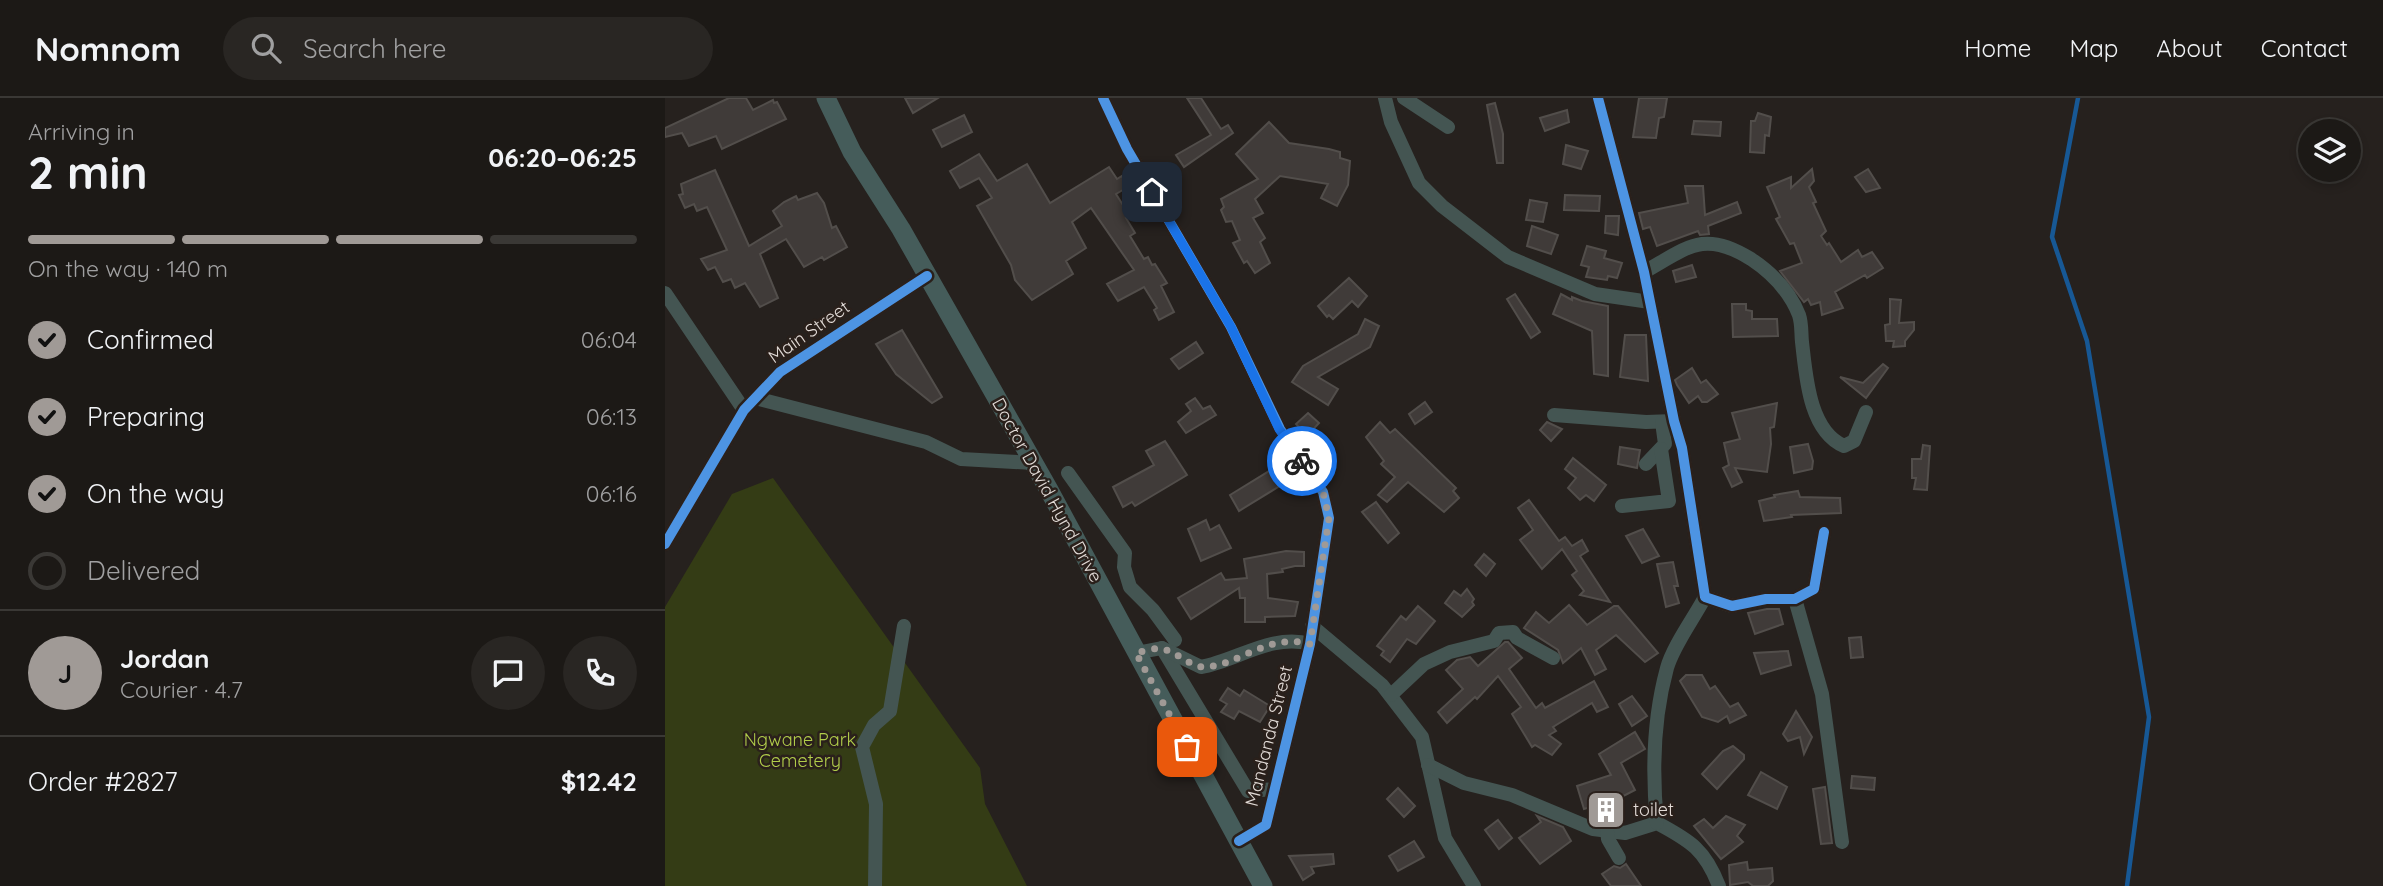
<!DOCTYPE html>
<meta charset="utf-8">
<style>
body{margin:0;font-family:Quicksand,sans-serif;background:#292623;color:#f1f3f6;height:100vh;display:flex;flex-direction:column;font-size:26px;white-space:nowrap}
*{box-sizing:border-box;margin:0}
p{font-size:23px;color:#a0a0a1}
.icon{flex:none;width:38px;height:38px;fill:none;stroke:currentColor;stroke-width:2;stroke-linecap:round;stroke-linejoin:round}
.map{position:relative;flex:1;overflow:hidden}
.sheet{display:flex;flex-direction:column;background:#1c1916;width:665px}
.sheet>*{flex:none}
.tools{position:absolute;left:1633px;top:21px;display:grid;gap:14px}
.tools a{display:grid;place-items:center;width:63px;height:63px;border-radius:50%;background:#1c1916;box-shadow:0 4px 10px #0003,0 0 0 2px #3a3835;font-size:35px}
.pin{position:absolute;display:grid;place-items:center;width:60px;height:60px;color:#fff;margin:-30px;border-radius:14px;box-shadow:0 4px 10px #0006}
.courier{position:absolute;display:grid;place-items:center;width:70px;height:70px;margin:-35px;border:5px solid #1a73e8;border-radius:50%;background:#fff;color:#222;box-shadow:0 2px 9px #0007}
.summary em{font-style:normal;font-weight:800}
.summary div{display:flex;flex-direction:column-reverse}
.summary{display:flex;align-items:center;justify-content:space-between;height:119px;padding:0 28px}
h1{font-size:46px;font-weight:800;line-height:52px}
.bar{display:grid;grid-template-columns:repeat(4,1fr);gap:10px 7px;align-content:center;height:84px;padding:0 28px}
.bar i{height:9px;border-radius:5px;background:#3a3835}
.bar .current{background:#a09a96}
.bar p{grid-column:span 4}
.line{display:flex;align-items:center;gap:18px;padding:0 28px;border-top:2px solid #3a3835}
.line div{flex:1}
.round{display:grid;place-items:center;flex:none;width:74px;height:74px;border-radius:37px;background:#292623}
ol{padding:0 28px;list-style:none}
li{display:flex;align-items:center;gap:21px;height:77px}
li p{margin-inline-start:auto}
li .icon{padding:7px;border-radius:50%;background:#a09a96;color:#111;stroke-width:4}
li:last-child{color:#a0a0a1}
li i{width:38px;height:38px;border:4px solid #3a3835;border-radius:50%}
header{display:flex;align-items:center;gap:42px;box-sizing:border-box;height:98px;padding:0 35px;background:#1c1916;border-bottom:2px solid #3a3835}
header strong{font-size:33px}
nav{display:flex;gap:38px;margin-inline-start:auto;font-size:24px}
.search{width:490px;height:63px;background:#292623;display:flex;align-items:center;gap:18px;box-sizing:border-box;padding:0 24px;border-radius:38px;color:#a0a0a1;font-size:26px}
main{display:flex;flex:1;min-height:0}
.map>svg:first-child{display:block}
</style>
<header>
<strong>Nomnom</strong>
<div class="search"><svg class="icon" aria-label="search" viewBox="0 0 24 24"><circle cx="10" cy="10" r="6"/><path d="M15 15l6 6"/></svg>Search here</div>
<nav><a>Home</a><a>Map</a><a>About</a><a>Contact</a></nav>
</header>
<main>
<section class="sheet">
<div class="summary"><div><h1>2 min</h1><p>Arriving in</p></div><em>06:20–06:25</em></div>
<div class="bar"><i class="current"></i><i class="current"></i><i class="current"></i><i></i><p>On the way · 140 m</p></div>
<ol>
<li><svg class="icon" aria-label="check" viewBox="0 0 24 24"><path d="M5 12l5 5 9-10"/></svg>Confirmed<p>06:04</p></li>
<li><svg class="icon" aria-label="check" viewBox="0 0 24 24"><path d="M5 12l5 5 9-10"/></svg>Preparing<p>06:13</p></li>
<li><svg class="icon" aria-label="check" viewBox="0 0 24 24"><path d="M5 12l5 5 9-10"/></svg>On the way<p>06:16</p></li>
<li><i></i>Delivered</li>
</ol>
<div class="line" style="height:126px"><b class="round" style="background:#a09a96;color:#111">J</b><div><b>Jordan</b><p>Courier · 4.7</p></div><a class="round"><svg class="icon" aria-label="chat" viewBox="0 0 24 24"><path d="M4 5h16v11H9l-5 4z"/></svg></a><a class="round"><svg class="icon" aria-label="phone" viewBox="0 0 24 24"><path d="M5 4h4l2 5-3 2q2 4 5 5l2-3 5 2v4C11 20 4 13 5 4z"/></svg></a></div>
<div class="line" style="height:91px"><div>Order #2827</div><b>$12.42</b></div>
</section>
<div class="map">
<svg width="1718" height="788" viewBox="0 0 1718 788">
<rect width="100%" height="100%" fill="#26211e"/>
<path fill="#343c15" d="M108,380L315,670L320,706L362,788H0V509L67,396Z"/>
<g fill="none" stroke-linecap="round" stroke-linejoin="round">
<path stroke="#175895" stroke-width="4.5" d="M1413,0L1387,139L1422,243L1484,619L1462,788"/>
</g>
<g fill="#403b39" stroke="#524e4b" stroke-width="2">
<path d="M64,0H81L88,12L108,2L109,5L112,4L121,21L57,51L51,38L24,48L17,35L0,39V30Z"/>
<path d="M240,0H273L248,15Z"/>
<path d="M522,0H536L556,31L563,27L568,35L519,69L511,57L546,37Z"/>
<path d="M974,0H1002L999,19L994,20L991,40L968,39Z"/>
<path d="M830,5L838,36V65H832L822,7Z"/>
<path d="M902,12L904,24L880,33L875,20Z"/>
<path d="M1093,15L1106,19L1104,38L1100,37L1099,55L1085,54L1086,23H1090Z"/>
<path d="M299,17L307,34L277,49L268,32Z"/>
<path d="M1029,23L1056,24L1055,38L1027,36Z"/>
<path d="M604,24L624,45L664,51L675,54V60L685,63L683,87L672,108L656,100L663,86L615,78L590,101L598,115L588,120L600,140L595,144L605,165L590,175L582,163L579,165L568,145L575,142L567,123L561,124L556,112L559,109L556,101L593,81L571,56Z"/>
<path d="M901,47L923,53L916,71L898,66Z"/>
<path d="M314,56L332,83L362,66L385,105L444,69L452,81L457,78L463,89L451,96L465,118L461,120L470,135L465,138L479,161L483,159L487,167L490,166L502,185L496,188L509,214L494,222L489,212L492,210L479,189L453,203L442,186L469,172L426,110L407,124L421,150L401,163L408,176L367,202L350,182L346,167L312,108L327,100L314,80L295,90L285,73Z"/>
<path d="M1147,71L1149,83L1144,89L1151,104L1148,105L1161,133L1156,138L1162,147L1164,145L1176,164L1193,152L1197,159L1207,154L1218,170L1202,180L1200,177L1170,194L1178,210L1157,217L1155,204L1146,207L1143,201L1139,204L1115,173L1137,165L1129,145L1125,146L1111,121L1115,119L1102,89L1126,79V90Z"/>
<path d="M1203,71L1215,90L1201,94L1190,79Z"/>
<path d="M50,72L84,148L117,128L108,113L119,104L131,98L133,102L152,95L159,105L167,130L171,128L182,149L159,162L157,159L139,169L121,141L95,156L113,200L95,209L80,185L70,190L66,181L58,184L50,169L43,172L36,161L62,152L42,109L32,113L29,106L20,110L14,97L18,96L16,86Z"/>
<path d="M1020,88H1038L1040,117L1072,104L1076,115L1043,128L1044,136L1035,137L1033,133L992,148L985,129L978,131L974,115L1023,105Z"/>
<path d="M900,97L935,98L934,113L899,112Z"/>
<path d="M865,102L882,105L878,124L861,122Z"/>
<path d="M941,118H954L953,137L940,135Z"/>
<path d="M867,128L893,137L886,156L862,148Z"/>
<path d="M922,148L941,153L939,160L957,165L952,180L943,178L942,182L921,179L924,169L916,167Z"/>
<path d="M1027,167L1031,179L1011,184L1008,173Z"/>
<path d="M684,180L702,198L693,209L687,203L668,221L664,217L662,219L653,208Z"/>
<path d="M850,196L875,234L866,240L842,201Z"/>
<path d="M896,196L907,202V199L917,203L943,208V278L929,276L927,233L888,216Z"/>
<path d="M1225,201L1236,202L1234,225L1249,224V232L1240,243V248L1228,249L1229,243H1221L1220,227L1225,226Z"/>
<path d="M1067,206H1081V212L1087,213V221H1112L1113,238L1068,239Z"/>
<path d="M700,221L714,228L705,249L653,279L673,291L663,307L627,284L638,268L693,236Z"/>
<path d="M237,232L277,299L267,305L231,276L211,246Z"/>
<path d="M960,237H981L983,283L955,279Z"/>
<path d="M531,244L538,255L514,271L506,261Z"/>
<path d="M1218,266L1223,270L1201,300L1175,279L1198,285Z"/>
<path d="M1027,270L1036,285L1041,282L1053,296L1042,304H1037L1033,298L1024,305L1012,287L1010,282Z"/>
<path d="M530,300L538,311L545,308L551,317L521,335L513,324L526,313L521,306Z"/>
<path d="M760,304L767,314L750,326L744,316Z"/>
<path d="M1112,305L1109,329L1105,330L1106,346L1102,374L1070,370L1077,384L1067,389L1058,370L1064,367L1059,345L1075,341L1067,315Z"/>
<path d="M643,315L654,325L642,338L631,326Z"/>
<path d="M715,324L725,335L730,331L791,390L788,393L794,400L779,414L743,384L722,404L713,397L730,379L716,366L719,363L701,339Z"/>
<path d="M882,324L897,331L886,343L875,332Z"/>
<path d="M500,343L522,377L470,408L467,404L458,409L448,389L489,367L481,353Z"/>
<path d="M1143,346L1148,363L1147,371L1129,375L1125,349Z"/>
<path d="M1258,347L1265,348L1262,392L1249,391L1251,380H1247V361H1256Z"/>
<path d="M955,349L975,352L972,370L953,366Z"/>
<path d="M908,360L941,387L929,403L921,397L915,402L903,390L911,380L900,371Z"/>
<path d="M609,370L618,386L574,413L565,397Z"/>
<path d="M1133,393L1135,399L1175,400L1176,415L1126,417L1127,419L1099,423L1094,403L1110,399L1109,397Z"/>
<path d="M864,402L894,443L900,439L907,448L917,442L923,453L915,458L945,504L915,497L919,493L907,477L912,473L897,451L877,471L855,442L868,432L853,410Z"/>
<path d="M711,404L734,435L723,445L697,414Z"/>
<path d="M541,422L545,432L554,427L566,450L536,463L523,431Z"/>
<path d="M978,431L994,458L977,465L961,438Z"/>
<path d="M621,453L639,454V468H630L617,471L618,474L602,476L603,500L633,504L630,518L600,519V524H580V500H575L574,490L526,521L513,500L556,475L560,482L582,480L579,461Z"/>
<path d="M819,456L830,466L821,478L810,467Z"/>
<path d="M1008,464L1013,488H1009L1014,505L1001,509L992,466Z"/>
<path d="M802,491L809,501L807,504L809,507L797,519L780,505L789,493L796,498Z"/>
<path d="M904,507L922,527L949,508H953L993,555L980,564L951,537L931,552L941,571L930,577L916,550L898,565L893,552L859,530L871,514L884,525Z"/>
<path d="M753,508L770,523L751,546L742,541L725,564L716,557L719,553L712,548L736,518L741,522Z"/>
<path d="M1102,511H1114L1118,526L1090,536L1083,515Z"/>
<path d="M1196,539L1198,559L1186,560L1184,540Z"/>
<path d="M840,544H843L857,560L844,571L871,610L877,605L880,610L929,583L943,609L932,614L927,605L888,629L891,633L884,637L896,646L887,657L870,647L867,649L847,616L856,609L833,578L812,601L810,599L782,625L773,614L798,591L781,572L792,562L805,559L813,568Z"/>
<path d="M1123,553L1126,567L1096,576L1089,555Z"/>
<path d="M1021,577H1037L1045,591L1050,588L1065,609L1073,605L1081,617L1065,625L1062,618L1053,624L1037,619L1015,583Z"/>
<path d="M563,590L575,598L579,592L605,608L595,624L574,613L569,621L556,614L562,606L555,602Z"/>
<path d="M967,598L982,618L967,628L954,606Z"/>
<path d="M1131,613L1147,639L1139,656L1135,639L1123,643L1118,636Z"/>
<path d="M970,634L980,651L956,665L970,692L937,709L936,706L919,711L912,688L946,677L934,656Z"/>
<path d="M1068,648L1079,657V661L1052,691L1037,676L1058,653Z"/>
<path d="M1096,674L1122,689L1112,711L1083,697Z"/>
<path d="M1187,678L1210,680L1209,692L1186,690Z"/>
<path d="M1160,689L1167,745L1156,746L1148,691Z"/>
<path d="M733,690L750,708L739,719L722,701Z"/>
<path d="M872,718L898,729L906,743L875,766L854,740L876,724Z"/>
<path d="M1061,718L1080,727L1072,738L1078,744L1056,761L1029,728L1039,721L1048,730Z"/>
<path d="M833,722L847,740L834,751L820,732Z"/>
<path d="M749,743L759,759L733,773L724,758Z"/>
<path d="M668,756L669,766L646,769L649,775L638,782L624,758Z"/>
<path d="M1082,764L1083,772L1107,770L1108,783L1103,788H1088L1083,784L1065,787L1064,767Z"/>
<path d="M961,766L976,788H946L937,776L949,768L955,770Z"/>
</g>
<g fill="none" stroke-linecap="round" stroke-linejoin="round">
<g stroke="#445552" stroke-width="14">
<path d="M438,0L462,51L566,229L615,331L658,394L664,420L645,546L601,727L574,743"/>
<path d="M720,0L726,24L754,85L777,108L843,159L930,196L985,204"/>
<path d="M739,0L783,29"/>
<path d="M933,0L979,174L1009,323L1017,350L1040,499L1067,508L1101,501H1130L1149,491L1159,434"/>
<path d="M979,174C1022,150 1038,131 1086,161C1107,175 1125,194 1134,217C1137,226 1136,235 1137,244C1141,278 1144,333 1179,348L1189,343L1201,314"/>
<path d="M0,195L79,312"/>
<path d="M90,300L261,344L296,361L369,365"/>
<path d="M889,317L981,324L1009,323"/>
<path d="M981,366L1000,346L997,324"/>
<path d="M403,375L460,455L459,469L465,489L488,512L510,542"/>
<path d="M957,408L1004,403L996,351"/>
<path d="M0,446L79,312L115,274L262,178"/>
<path d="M1130,501L1157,596L1177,744"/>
<path d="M647,528L717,587L757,639L780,740L809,788"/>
<path d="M497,550L583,693L609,691"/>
<path d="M471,555L497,550L536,569C571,563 607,535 645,546"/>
<path d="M726,597L759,566L785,554L829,543L834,535L848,534L852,540L888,560"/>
<path d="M763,667L799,685L847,697L928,731L960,735L992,725C1026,743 1040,752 1054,788"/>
<path d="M992,725C987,674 988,621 1002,570C1008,548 1029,520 1040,499"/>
<path d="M942,733L943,741L954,760"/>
<path d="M210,788L211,706L197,649L209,627L225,613L239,528"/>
</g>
<path stroke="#455c5a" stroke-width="19" d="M161,0L187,54L236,131L384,392L598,788"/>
<g stroke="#2a201b" stroke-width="15">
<g id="cycleway">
<path d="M438,0L462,51L566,229L615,331L658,394L664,420L645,546L601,727L574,743"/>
<path d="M933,0L979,174L1009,323L1017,350L1040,499L1067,508L1101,501H1130L1149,491L1159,434"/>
<path d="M0,446L79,312L115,274L262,178"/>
</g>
</g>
<use href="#cycleway" stroke="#4d94e3" stroke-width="10"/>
</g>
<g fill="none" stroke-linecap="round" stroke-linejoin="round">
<path stroke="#a09a96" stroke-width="7" stroke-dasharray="0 12.6" d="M522,649L471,555C479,553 490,549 498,551C512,554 524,568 538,569C572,569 603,534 645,546L664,420L658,394L637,363"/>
<path stroke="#1a73e8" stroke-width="9" d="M487,94L566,229L614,331L637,363"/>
</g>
<defs>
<g id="building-square" transform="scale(2.0125)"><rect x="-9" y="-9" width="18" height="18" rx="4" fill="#a09a96" stroke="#2a201b"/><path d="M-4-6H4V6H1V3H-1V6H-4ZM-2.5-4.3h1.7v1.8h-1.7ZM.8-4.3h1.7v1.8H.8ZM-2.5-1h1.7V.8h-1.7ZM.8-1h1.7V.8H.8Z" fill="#fff"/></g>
</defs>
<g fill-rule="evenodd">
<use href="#building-square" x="941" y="712"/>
</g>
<g text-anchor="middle" stroke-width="5" stroke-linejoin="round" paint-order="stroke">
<g font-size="18" fill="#e2dbd7" stroke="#2a201b">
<text transform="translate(144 234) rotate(-35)" y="6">Main Street</text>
<text transform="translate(382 392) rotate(61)" y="6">Doctor David Hynd Drive</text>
<text transform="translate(604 638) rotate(-76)" y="6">Mandanda Street</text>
</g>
<g font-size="18" fill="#b1cd4a" stroke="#2a201b">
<text x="135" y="648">Ngwane Park<tspan x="135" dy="21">Cemetery</tspan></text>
</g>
<g font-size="18" fill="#e2dbd7" stroke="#2a201b" text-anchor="start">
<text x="968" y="718">toilet</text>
</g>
</g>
</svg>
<div class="tools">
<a><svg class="icon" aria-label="layers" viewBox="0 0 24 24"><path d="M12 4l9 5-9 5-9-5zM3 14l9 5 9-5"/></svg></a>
</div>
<div class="pin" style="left:522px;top:649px;background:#ea580c"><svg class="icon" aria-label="bag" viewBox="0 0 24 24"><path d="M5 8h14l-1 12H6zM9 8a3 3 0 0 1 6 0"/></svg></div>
<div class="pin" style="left:487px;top:94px;background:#1f2937"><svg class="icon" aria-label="home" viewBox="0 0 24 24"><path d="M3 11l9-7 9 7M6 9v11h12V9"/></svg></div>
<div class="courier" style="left:637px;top:363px"><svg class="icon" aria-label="bike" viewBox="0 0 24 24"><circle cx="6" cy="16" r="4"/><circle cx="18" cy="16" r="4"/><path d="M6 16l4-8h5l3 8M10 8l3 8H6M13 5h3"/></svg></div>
</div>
</main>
